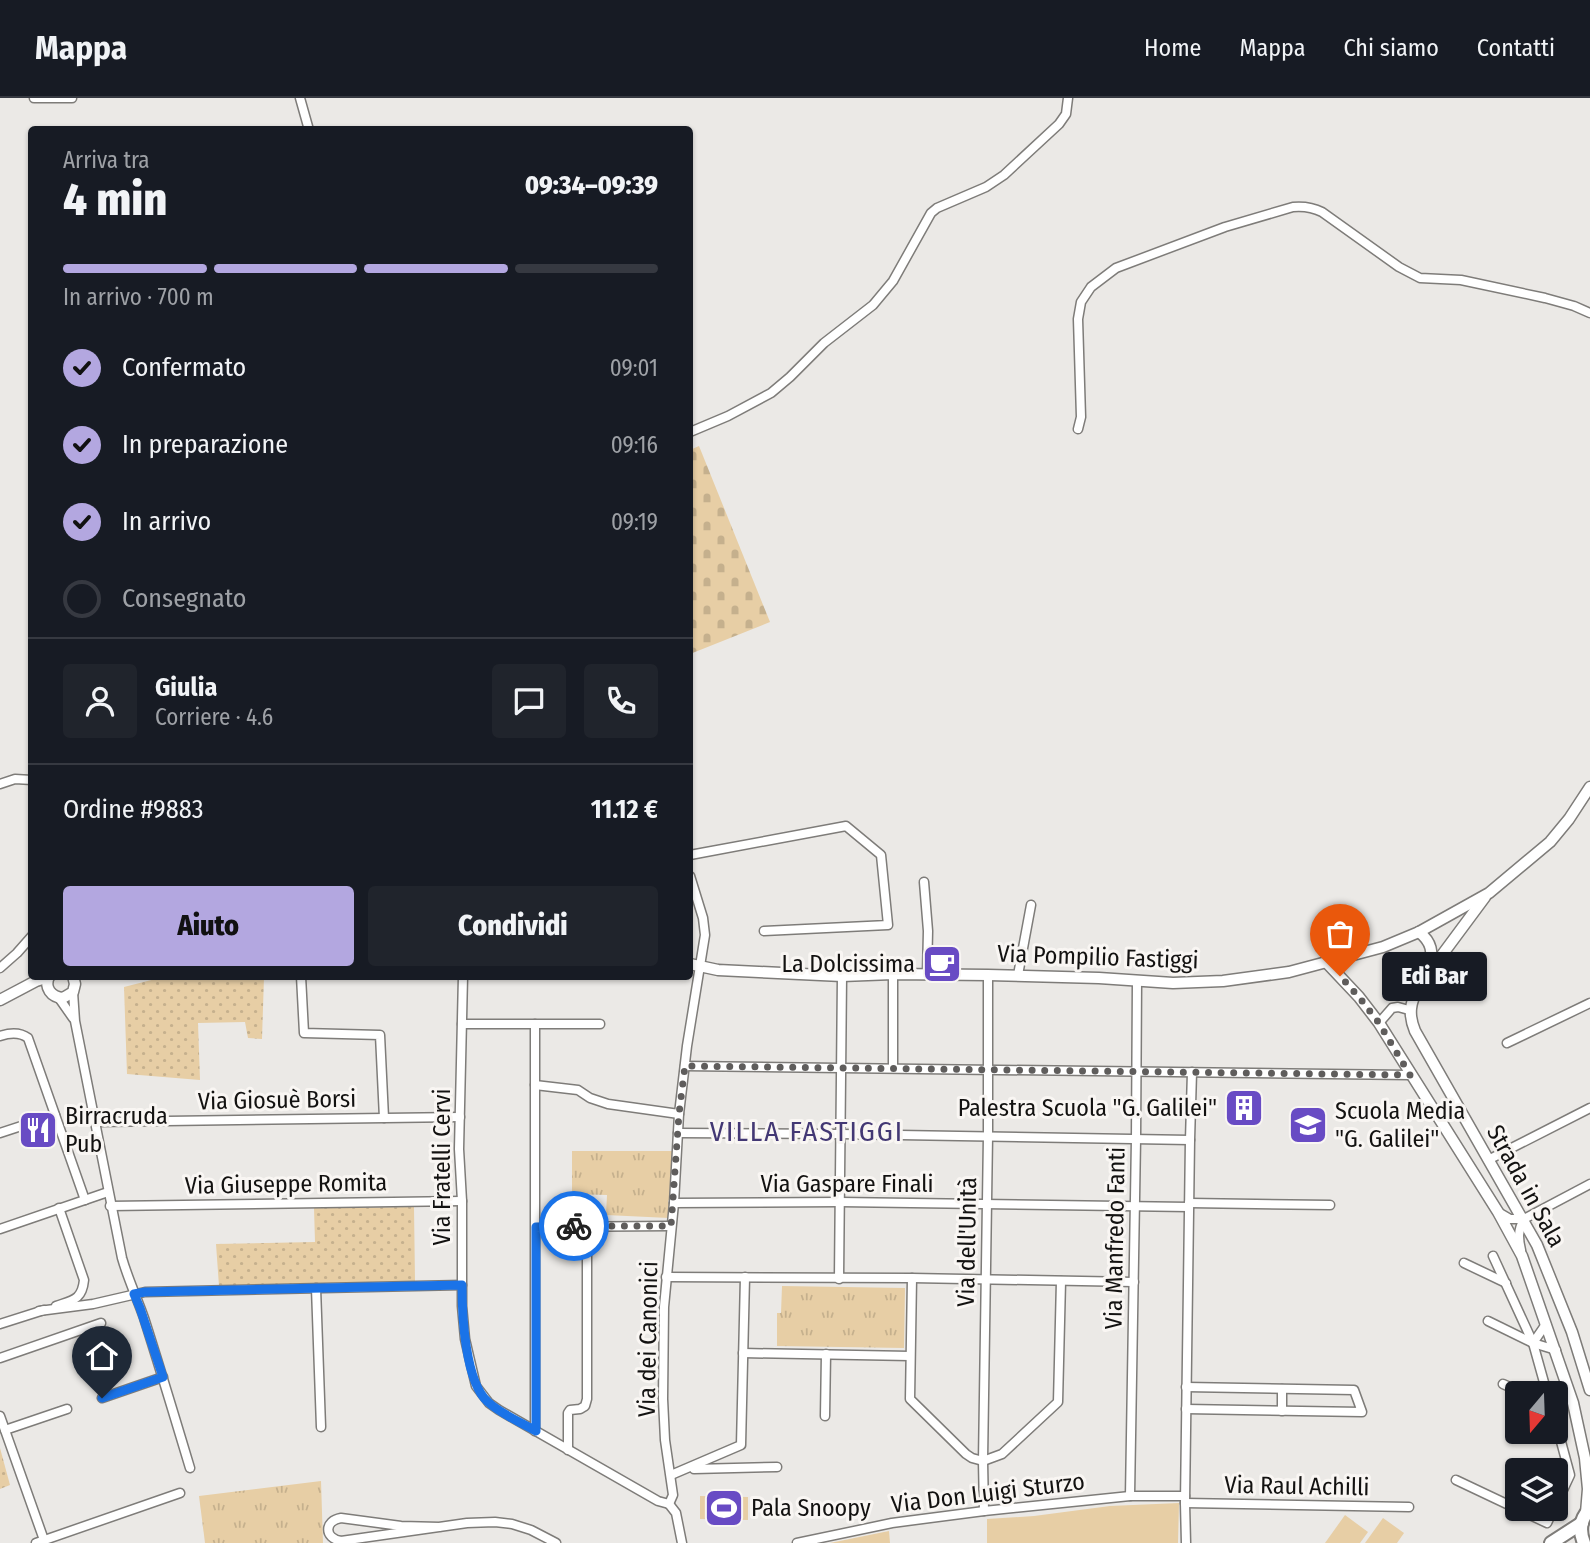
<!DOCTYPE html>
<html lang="it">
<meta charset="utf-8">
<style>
body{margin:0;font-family:"Fira Sans Condensed",sans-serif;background:#20242c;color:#f1f3f6;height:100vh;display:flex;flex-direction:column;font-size:26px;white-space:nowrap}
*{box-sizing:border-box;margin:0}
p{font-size:23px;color:#9ea1a6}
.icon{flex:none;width:38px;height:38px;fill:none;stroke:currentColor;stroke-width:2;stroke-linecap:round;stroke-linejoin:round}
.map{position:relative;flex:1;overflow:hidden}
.details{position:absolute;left:28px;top:28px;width:665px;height:854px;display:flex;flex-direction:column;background:#171b24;border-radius:7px;box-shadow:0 2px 5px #0004}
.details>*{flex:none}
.needle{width:46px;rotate:199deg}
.controls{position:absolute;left:1505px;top:1283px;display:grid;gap:14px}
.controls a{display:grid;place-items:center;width:63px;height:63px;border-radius:7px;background:#171b24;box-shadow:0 2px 5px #0004;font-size:35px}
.pin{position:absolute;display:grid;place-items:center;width:60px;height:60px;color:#fff;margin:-72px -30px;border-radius:50% 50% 50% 0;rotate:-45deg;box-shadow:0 0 7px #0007}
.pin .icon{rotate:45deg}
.courier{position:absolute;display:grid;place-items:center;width:70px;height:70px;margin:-35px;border:5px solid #1a73e8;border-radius:50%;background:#fff;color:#222;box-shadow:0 2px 9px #0007}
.bubble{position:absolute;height:49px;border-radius:7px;background:#171b24;box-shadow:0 2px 5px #0004;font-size:23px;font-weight:800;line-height:49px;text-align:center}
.headline em{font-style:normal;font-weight:800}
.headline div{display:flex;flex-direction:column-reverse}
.headline{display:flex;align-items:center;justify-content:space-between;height:119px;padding:0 35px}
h1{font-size:46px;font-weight:800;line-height:52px}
.bar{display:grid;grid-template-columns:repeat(4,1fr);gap:10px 7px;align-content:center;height:84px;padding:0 35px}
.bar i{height:9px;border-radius:5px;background:#363941}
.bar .active{background:#b3a7e0}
.bar p{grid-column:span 4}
.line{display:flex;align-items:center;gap:18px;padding:0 35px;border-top:2px solid #363941}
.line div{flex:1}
.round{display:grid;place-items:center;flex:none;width:74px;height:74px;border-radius:7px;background:#20242c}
ol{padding:0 35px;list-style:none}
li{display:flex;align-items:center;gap:21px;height:77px}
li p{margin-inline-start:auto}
li .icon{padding:7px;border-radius:50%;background:#b3a7e0;color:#111;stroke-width:4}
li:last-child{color:#9ea1a6}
li i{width:38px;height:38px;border:4px solid #363941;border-radius:50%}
.cta{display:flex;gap:14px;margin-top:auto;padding:14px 35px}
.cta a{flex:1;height:80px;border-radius:7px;background:#b3a7e0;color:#111;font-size:28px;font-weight:800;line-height:80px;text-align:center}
.cta a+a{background:#20242c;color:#f1f3f6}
header{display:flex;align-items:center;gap:42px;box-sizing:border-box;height:98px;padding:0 35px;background:#171b24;border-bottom:2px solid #363941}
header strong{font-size:33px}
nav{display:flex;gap:38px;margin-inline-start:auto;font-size:24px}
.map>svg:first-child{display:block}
</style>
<header>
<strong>Mappa</strong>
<nav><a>Home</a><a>Mappa</a><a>Chi siamo</a><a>Contatti</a></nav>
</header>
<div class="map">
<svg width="1590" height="1445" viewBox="0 0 1590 1445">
<defs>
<pattern id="grass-dots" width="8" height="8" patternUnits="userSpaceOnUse" patternTransform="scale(1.75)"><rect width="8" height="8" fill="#e7cea5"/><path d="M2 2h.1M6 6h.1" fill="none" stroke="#c5b08d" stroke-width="1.8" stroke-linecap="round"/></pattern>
<pattern id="cemetery-stones" width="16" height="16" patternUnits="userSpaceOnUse" patternTransform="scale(1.75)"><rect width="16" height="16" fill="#e7cea5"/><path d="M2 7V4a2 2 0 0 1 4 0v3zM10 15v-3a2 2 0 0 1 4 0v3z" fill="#c5b08d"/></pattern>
<pattern id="park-tufts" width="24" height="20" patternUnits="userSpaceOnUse" patternTransform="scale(1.75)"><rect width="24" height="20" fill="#e7cea5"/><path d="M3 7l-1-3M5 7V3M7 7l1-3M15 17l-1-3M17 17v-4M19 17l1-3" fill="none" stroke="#c5b08d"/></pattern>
</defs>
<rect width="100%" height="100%" fill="#ebe9e6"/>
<g fill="url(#grass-dots)">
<path d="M163,879H264L262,941L248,940L245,924L198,925L200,982L127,976L124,889Z"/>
<path d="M414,1109L415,1183L219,1188L216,1146L315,1144L314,1110Z"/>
<path d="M0,1350L10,1387L0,1391Z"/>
</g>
<path fill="url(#cemetery-stones)" d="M699,348L770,524L690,556V352Z"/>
<g fill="url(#park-tufts)">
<path d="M572,1053H672V1099L668,1103L670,1108L669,1120L606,1117L607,1097L572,1096Z"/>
<path d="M782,1188L905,1190L904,1250L777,1248V1215H781Z"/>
<path d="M321,1383L323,1445H205L199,1398Z"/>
</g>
<g fill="#e7cea5">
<path d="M700,1398L748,1399V1422L700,1421Z"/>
<path d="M1179,1405L1178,1445H987V1421L1034,1418L1110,1408Z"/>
<path d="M1345,1417L1368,1434L1360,1445H1325Z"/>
<path d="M1383,1420L1404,1435L1397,1445H1365Z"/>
<path d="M889,1433L890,1445H830Z"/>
</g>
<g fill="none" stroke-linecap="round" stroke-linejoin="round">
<g stroke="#7e7c79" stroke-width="11">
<g id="minor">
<path d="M34,0H72"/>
<path d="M300,0L309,32"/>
<path d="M1078,331L1081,319L1078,221L1081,204L1091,189L1116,170L1225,129L1293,109C1304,108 1312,109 1322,114L1399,169L1420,180L1461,182L1545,200L1574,208L1590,215"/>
<path d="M690,334L728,318L771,295L790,279L824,245L873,207L893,183L931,115L937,110L986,89L1004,77L1059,26L1066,16L1068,0"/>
<path d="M0,686L15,681L32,682"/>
<path d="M690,757L846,728L881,757L888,827L764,833"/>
<path d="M924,784L928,833L927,876"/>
<path d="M0,870L17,855L32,838"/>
<path d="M893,876V970"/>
<path d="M1018,877L1031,807"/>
<path d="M301,878L304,935L380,937L384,1020"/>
<path d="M463,878L459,1051L462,1103V1208L465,1241L476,1288L489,1305L499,1312L658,1403L669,1406"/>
<path d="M73,894L75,923L122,1160C128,1181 137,1200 144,1220C160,1270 175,1320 190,1370"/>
<path d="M59,900L73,920"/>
<path d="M1379,925L1392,910L1398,909L1409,912"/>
<path d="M462,926H600"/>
<path d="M535,926V1333"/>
<path d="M0,938C9,935 20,934 28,940L85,1102"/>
<path d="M1507,945L1590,905"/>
<path d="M685,968L1410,977"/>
<path d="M535,987L578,992L590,1000L608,1006L679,1016"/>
<path d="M95,1024L460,1019"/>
<path d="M0,1035L55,1017"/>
<path d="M678,1035L841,1036L1190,1042"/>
<path d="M1488,1062L1590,1010"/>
<path d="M674,1105L840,1104L1189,1109"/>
<path d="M1189,1105L1330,1107"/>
<path d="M110,1108L462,1103"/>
<path d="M1498,1114L1510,1121H1524L1590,1086"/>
<path d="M536,1129L671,1128"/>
<path d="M0,1131L108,1094"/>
<path d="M1521,1152C1518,1140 1518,1132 1524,1121"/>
<path d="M1493,1158L1533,1245L1547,1295"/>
<path d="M1464,1165L1506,1185"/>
<path d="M666,1179L912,1180L1134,1184"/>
<path d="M912,1180L910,1301L966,1356L972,1360L983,1363L1002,1356L1058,1304L1061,1183"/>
<path d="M839,1181L842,878"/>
<path d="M316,1190L321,1329"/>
<path d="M56,1208C73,1202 82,1202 84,1182L59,1110"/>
<path d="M39,1213L93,1206L145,1194L462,1187"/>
<path d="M1488,1223L1533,1245L1556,1252"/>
<path d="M0,1226L44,1212"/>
<path d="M1533,1245L1546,1226"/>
<path d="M743,1255L910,1258"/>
<path d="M0,1260L101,1225"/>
<path d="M1503,1286L1523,1295"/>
<path d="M102,1300L163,1279"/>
<path d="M1186,1311L1362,1314L1354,1292L1186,1289"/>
<path d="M1282,1313V1291"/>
<path d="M0,1318L44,1442"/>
<path d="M825,1318L826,1256"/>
<path d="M1556,1325L1570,1377L1556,1407"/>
<path d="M5,1332L67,1311"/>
<path d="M568,1352V1315L570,1312L580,1311L585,1308L587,1301V1128"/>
<path d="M694,1371L777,1369"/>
<path d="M671,1377L741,1347L745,1179"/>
<path d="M1456,1382L1547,1425L1554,1410"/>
<path d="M1130,1398L1136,1041L1137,883"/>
<path d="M1185,1405L1409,1409"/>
<path d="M669,1406L673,1397L665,1342L663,1301L664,1209L674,1105L679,1016L687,948L705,837L703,820L690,778"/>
<path d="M669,1406L676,1415L682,1445"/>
<path d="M984,1413L983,1363L988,1038V877"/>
<path d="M440,1429L401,1428L341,1420C324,1423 324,1440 341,1443L467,1425L495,1424L512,1426L531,1432L556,1445"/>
<path d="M36,1445L180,1395"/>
<path d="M797,1445L892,1425L984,1413L1130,1398H1185"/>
<path d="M1186,1445L1185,1405L1190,1042L1192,974"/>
</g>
</g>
<g stroke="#7e7c79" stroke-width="13">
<g id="tertiary">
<path d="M1485,799L1419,888C1410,905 1408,916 1415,933L1537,1147L1572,1234L1590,1292"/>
<path d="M1419,834C1432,844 1433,854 1430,870"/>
<path d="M1326,864L1359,899L1379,925L1498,1114L1522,1158L1573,1305L1585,1360L1588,1391L1586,1415"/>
<path d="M690,866L718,872L842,878L893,876L988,877L1099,880L1173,885L1223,883L1289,874L1383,849L1419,834L1489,795L1550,744L1569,721L1590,689"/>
<path d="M49,878C44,890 51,899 63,900L73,894L75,886L73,878"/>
<path d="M0,902L36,883L49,879"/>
</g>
</g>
<g stroke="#7e7c79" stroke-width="16">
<g id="primary">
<path d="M1551,1445L1582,1425"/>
<path d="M1584,1445C1579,1433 1580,1421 1590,1411"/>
</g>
</g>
<use href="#minor" stroke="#fff" stroke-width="8"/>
<use href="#tertiary" stroke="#fff" stroke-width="10"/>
<use href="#primary" stroke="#fff" stroke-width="12"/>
</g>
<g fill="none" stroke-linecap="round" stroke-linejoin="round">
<path stroke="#5f5d5c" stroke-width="7" stroke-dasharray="0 12.6" d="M574,1128H671L679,1016L685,968L1410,977L1379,925L1359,899L1340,878"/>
<path stroke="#1a73e8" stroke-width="9" d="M102,1300L163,1279L140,1210L134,1196L145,1194L462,1187C462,1217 465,1284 488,1304C501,1316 520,1324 536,1333V1129L574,1128"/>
</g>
<defs>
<g id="cafe-square" transform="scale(2.0125)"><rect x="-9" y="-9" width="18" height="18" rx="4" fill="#684bc4" stroke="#f9f6f3"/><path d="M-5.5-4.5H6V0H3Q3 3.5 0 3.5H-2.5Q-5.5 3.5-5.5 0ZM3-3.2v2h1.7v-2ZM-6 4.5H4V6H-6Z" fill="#fff"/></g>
<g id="building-square" transform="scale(2.0125)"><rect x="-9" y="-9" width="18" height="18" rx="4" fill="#684bc4" stroke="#f9f6f3"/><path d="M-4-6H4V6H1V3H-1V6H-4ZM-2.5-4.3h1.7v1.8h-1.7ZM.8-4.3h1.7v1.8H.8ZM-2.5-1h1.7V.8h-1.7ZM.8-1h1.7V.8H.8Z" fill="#fff"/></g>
<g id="school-square" transform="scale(2.0125)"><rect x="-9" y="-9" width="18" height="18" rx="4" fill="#684bc4" stroke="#f9f6f3"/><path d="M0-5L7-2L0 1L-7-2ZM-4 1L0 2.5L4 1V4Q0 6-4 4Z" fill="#fff"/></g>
<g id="restaurant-square" transform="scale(2.0125)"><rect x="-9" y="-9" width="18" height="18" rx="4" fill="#684bc4" stroke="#f9f6f3"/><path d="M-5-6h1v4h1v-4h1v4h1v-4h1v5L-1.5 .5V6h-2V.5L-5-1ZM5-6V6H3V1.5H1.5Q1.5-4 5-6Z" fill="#fff"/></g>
<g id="stadium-square" transform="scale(2.0125)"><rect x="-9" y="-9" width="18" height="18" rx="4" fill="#684bc4" stroke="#f9f6f3"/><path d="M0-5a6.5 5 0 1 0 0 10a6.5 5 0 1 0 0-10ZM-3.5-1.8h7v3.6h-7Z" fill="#fff"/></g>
</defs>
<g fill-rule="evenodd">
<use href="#cafe-square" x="942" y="866"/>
<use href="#building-square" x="1244" y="1010"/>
<use href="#school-square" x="1308" y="1027"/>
<use href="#restaurant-square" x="38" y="1032"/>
<use href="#stadium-square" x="724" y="1410"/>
</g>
<g text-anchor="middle" stroke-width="6" stroke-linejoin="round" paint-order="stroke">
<g font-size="24" fill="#131211" stroke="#f9f6f3">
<text transform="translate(1098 859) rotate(2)" y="8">Via Pompilio Fastiggi</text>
<text transform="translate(277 1002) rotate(-1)" y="8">Via Giosuè Borsi</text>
<text transform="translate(442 1069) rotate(-90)" y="8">Via Fratelli Cervi</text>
<text transform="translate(286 1086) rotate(-1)" y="8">Via Giuseppe Romita</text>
<text x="847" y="1094">Via Gaspare Finali</text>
<text transform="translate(1526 1088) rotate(61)" y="8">Strada in Sala</text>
<text transform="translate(1115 1140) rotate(-89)" y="8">Via Manfredo Fanti</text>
<text transform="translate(967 1144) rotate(-89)" y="8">Via dell'Unità</text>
<text transform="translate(648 1241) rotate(-89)" y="8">Via dei Canonici</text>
<text transform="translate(1297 1388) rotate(1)" y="8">Via Raul Achilli</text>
<text transform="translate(988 1395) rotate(-7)" y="8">Via Don Luigi Sturzo</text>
</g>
<g font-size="24" fill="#131211" stroke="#f9f6f3" text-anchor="start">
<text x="915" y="874" text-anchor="end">La Dolcissima</text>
<text x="1217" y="1018" text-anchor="end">Palestra Scuola "G. Galilei"</text>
<text x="1335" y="1021">Scuola Media<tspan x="1335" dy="28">"G. Galilei"</tspan></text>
<text x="65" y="1026">Birracruda<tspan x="65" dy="28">Pub</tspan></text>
<text x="751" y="1418">Pala Snoopy</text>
</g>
<g font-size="28" letter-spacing="2" fill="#433874" stroke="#f9f6f3">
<text x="807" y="1043">VILLA FASTIGGI</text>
</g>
</g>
</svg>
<div class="controls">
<a><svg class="needle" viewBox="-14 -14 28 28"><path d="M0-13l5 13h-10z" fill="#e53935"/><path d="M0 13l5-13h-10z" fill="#9ea1a6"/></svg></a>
<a><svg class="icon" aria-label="layers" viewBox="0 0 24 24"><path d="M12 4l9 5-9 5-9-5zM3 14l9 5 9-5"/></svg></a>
</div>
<div class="pin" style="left:1340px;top:878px;background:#ea580c"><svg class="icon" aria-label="bag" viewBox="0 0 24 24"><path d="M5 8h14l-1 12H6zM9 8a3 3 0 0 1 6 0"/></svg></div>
<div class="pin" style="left:102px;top:1300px;background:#1f2937"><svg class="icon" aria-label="home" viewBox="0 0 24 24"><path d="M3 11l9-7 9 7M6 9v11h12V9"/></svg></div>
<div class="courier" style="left:574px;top:1128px"><svg class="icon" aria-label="bike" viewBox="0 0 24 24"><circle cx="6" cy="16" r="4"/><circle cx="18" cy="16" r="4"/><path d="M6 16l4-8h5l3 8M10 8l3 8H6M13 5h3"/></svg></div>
<div class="bubble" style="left:1382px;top:854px;width:105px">Edi Bar</div>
<section class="details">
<div class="headline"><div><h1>4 min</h1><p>Arriva tra</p></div><em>09:34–09:39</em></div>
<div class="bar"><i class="active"></i><i class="active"></i><i class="active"></i><i></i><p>In arrivo · 700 m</p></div>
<ol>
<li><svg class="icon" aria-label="check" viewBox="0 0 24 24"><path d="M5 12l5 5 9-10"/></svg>Confermato<p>09:01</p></li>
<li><svg class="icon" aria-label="check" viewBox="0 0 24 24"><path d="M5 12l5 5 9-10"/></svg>In preparazione<p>09:16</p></li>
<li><svg class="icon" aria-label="check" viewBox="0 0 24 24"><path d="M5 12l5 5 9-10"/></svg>In arrivo<p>09:19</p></li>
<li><i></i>Consegnato</li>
</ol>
<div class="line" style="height:126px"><a class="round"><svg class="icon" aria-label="person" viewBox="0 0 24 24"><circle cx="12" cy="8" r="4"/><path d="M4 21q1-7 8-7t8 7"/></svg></a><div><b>Giulia</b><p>Corriere · 4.6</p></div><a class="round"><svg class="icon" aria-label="chat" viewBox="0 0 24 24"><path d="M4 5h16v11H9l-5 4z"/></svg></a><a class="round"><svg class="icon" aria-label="phone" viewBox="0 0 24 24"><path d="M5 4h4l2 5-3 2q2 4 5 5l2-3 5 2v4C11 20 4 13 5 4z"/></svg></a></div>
<div class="line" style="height:91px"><div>Ordine #9883</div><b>11.12 €</b></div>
<div class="cta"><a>Aiuto</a><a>Condividi</a></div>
</section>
</div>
